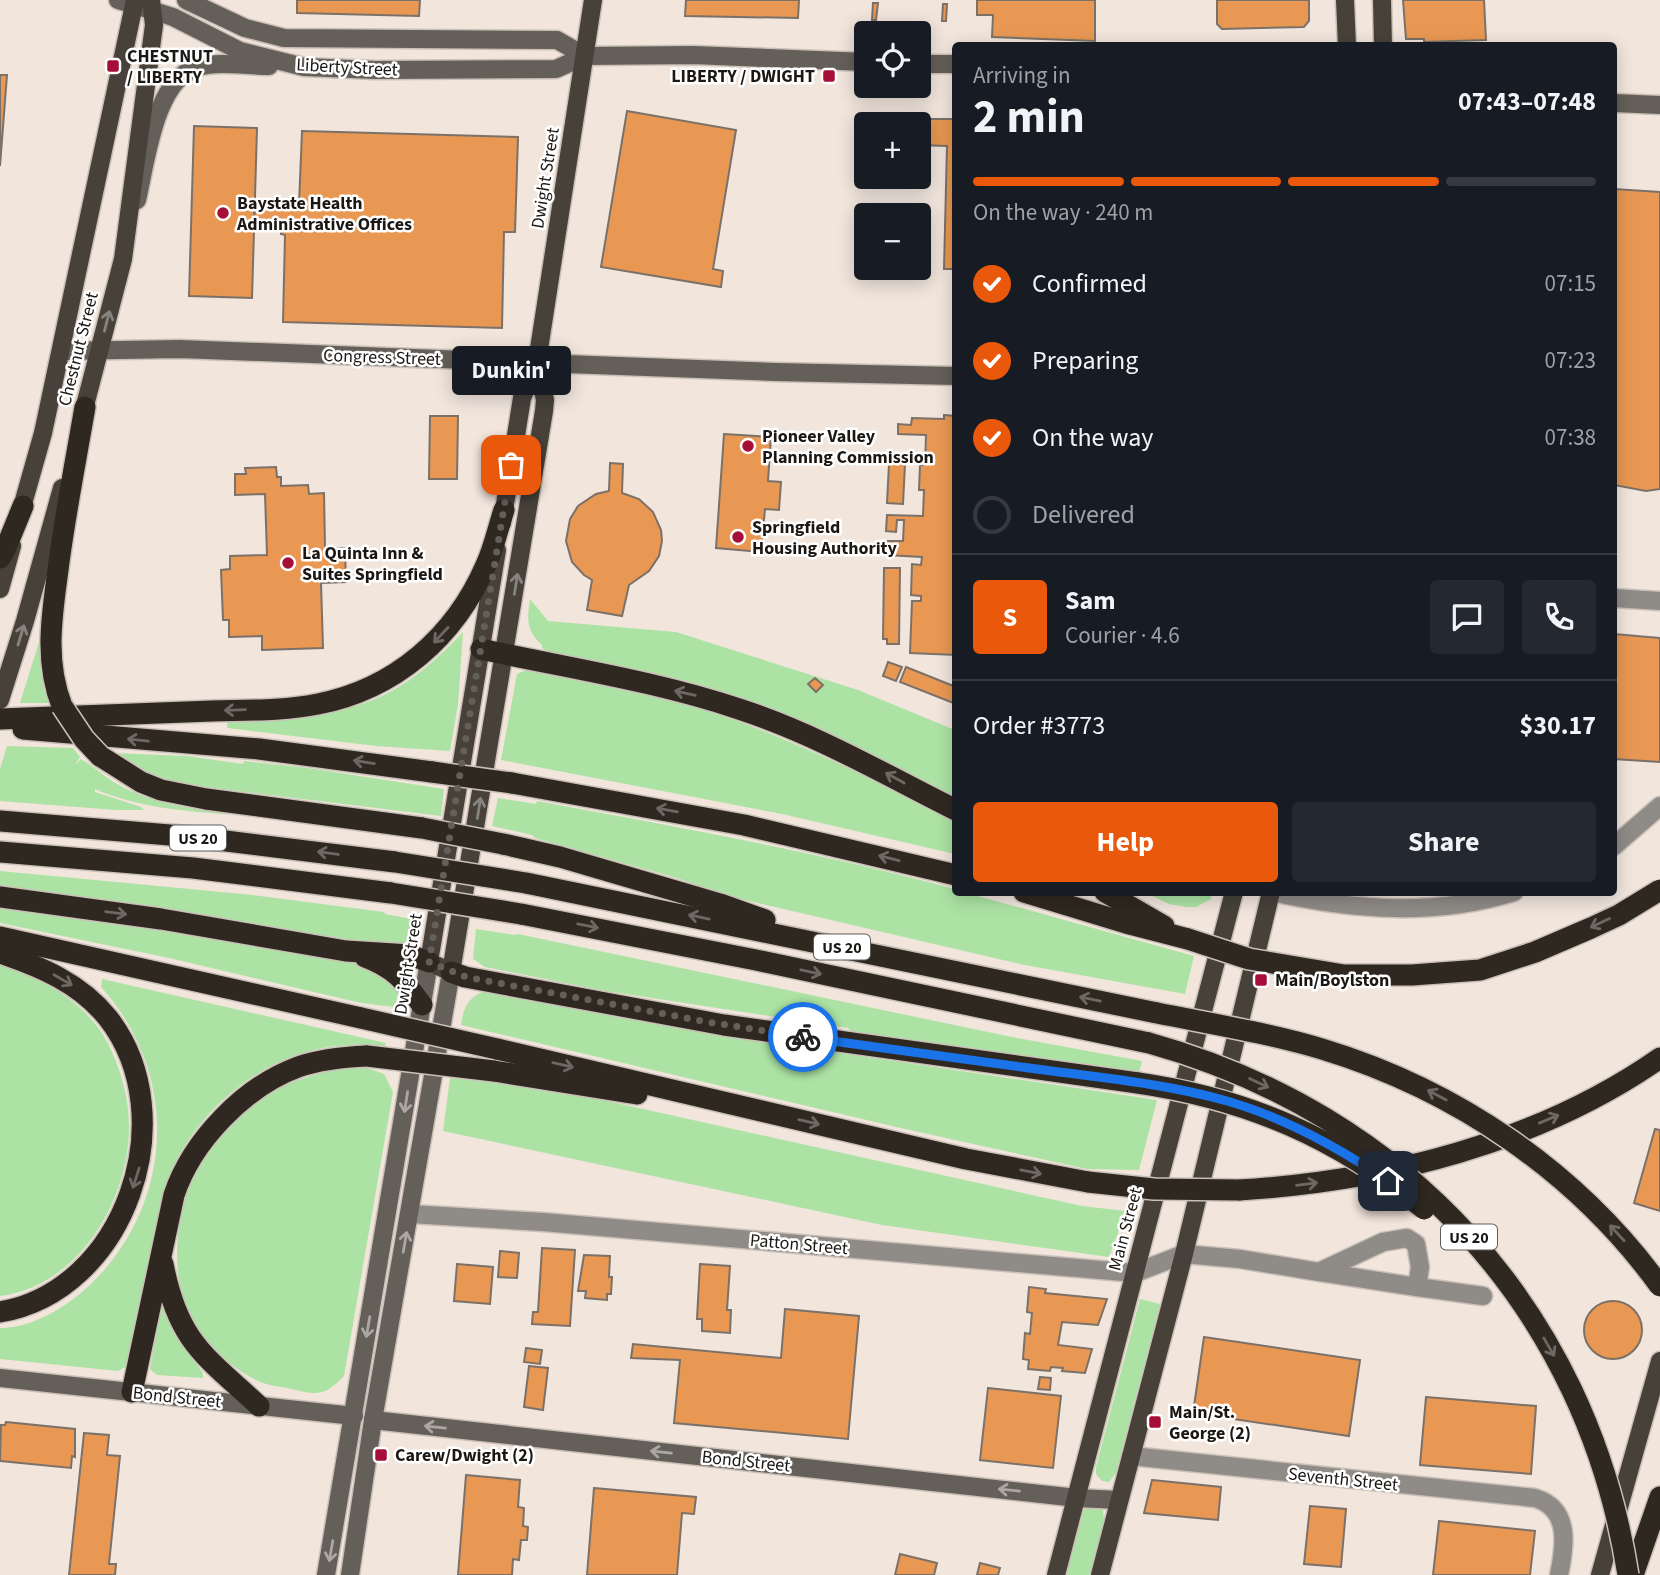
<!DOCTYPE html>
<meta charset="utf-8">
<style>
body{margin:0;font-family:"Source Sans 3",sans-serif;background:#242831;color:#f1f3f6;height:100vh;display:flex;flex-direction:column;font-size:26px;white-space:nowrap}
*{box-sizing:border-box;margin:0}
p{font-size:23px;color:#9ea1a6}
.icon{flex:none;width:38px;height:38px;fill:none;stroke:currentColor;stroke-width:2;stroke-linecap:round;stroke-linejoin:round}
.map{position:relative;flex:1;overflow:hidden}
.sheet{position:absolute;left:952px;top:42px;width:665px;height:854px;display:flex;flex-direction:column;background:#171b24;border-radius:7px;box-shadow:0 4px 18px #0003}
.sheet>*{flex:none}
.fabs{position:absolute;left:854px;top:21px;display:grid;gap:14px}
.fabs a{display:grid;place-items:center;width:77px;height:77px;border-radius:7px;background:#171b24;box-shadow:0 4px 18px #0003;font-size:35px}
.pin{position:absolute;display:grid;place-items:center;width:60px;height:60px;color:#fff;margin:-30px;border-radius:14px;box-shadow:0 4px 10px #0006}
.courier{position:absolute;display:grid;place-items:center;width:70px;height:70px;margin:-35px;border:5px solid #1a73e8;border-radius:50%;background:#fff;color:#222;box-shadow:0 2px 9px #0007}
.bubble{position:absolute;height:49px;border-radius:7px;background:#171b24;box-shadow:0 4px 18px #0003;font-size:23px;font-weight:700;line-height:49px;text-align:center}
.overview em{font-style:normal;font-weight:700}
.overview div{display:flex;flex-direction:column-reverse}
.overview{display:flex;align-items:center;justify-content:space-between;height:119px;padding:0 21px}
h1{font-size:46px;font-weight:700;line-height:52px}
.bar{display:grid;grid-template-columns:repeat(4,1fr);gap:10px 7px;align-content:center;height:84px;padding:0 21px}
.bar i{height:9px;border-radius:5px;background:#363941}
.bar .on{background:#ea580c}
.bar p{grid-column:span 4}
.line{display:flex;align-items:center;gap:18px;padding:0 21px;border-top:2px solid #363941}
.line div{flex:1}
.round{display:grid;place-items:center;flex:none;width:74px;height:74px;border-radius:7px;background:#242831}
ol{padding:0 21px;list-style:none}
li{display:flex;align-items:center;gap:21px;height:77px}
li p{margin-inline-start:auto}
li .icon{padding:7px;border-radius:50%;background:#ea580c;color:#fff;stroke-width:4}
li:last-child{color:#9ea1a6}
li i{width:38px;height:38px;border:4px solid #363941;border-radius:50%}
.primary-button{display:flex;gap:14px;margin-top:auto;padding:14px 21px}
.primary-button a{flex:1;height:80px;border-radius:7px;background:#ea580c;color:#fff;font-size:28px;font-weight:700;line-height:80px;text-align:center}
.primary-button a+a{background:#242831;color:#f1f3f6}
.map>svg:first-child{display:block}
</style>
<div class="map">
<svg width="1660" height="1575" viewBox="0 0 1660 1575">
<rect width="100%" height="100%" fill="#f1e5dc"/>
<g fill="#ace3a4">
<path d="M530,599L548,621L676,632L858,690L955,730V798L873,756L724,695L617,665L552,654L542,648V645C526,631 527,619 530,599Z"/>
<path d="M463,632L458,704L450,751L376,746L227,728L228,722C278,718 343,717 388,693C417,678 441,655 463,632Z"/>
<path d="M42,641L44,690L49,703H20L39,642Z"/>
<path d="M526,670C585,680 645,691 702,709C791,737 872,780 955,820V854L782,814L501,760L517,674Z"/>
<path d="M7,746L73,748L80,757L75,765L81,759C92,765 101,774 112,781C148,804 192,808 233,815C186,811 139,808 95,789V792L141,807L144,810H116L0,801V769Z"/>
<path d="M113,753L187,756L243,764L244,761L308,768L444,789L441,816L174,783L133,768Z"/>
<path d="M498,798L536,804L537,801C677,827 818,852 955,889L956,892L967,893L1194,956L1185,994L1025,965L723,895L677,878L535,838L532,835L492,826Z"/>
<path d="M0,871L253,895L384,912L385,914L422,921L418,942L410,948L0,891Z"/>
<path d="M1146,893H1212L1211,899L1196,907H1187L1169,904Z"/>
<path d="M0,908L310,952L349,960L374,969L399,989L395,1007L361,1003L169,958L0,923Z"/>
<path d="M476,929L515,935L518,934L1012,1037L1142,1061L1139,1073L852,1033L848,1028L600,990L485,967L473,959Z"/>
<path d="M0,962C40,978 84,1001 106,1040C121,1067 130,1102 129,1133C126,1205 76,1287 0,1296Z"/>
<path d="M102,979L386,1043L385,1047C374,1046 363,1044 353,1045C267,1046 188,1113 163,1193C158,1212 156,1232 153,1251C146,1290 138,1328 127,1366L118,1371L0,1359V1328C33,1328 66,1307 90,1285C175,1203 180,1074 101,987Z"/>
<path d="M482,992H494L766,1042L1157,1100L1139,1170L1087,1169L905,1129L461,1025C464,1008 466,1000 482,992Z"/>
<path d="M345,1067L368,1068L384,1074L393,1092L344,1376C322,1399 315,1394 287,1388C277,1386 265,1385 256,1380C239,1372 208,1348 198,1333C158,1271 179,1169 231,1120C265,1089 301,1077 345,1067Z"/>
<path d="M450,1078L500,1083L580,1095L1082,1206L1126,1211L1109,1257L882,1225L443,1131Z"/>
<path d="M1140,1299L1160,1304L1116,1473L1109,1482L1102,1481L1096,1474V1467Z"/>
<path d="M161,1305L165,1309L176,1337L203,1373V1378L157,1375L150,1369Z"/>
<path d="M1088,1508L1103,1510L1104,1521L1089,1575H1066L1082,1511Z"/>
</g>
<g fill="#e99853" stroke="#7b7169" stroke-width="2">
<path d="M297,0H420L419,16L297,13Z"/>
<path d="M686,0H799L798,18L685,16Z"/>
<path d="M977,0H1095V41L992,37L993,15H977Z"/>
<path d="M1217,0H1309V21L1304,27L1222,29L1217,24Z"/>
<path d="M1403,0H1484L1486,40L1424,42V39H1406Z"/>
<path d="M873,3H878L876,20H872Z"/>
<path d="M943,4H947L946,21H942Z"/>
<path d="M0,75H7L0,166Z"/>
<path d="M627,111L736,130L713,269L723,271L721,287L601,267Z"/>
<path d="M919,119H956V269H944L947,146L919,145Z"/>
<path d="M194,126L257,128L252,298L189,296Z"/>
<path d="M302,131L518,137L515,232H504L502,328L283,322L285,235L281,234V223H254L255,203L299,205Z"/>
<path d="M1614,189L1660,192V489L1646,491L1614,485Z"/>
<path d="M944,415L956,416V655L910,653L912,601H921V596L911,595L912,564L921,565L922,557L886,555L887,541H903L904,520H897L896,532L886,531L887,515L923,516L924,490H919L920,465H925L926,435L898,434V424L911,425L912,418L944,419Z"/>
<path d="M430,416H458L457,479H429Z"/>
<path d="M724,434L771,437L768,481L781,482L779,510L765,509L761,552L716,548Z"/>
<path d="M610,463L623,464L622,493L639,499L653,512L661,530L662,541L659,556L649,571L629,585L622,616L587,610L592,580L584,575L572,562L566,541L570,519L578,506L596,494L609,491Z"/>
<path d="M889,464H905L903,504L887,503Z"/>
<path d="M276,467L277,477H281V486L308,485L309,494L324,493L325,548H345L346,582L321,583L323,648L262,650V636L229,637V620H223L221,570L230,569V556L267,555L265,494L235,495V474H246L245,468Z"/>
<path d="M884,568H900L899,644H887V639H883Z"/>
<path d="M1614,634L1660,638V762L1614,759Z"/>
<path d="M888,662L902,667L896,681L883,676Z"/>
<path d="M906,667L956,687V704L900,682Z"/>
<path d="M815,678L823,685L816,692L808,684Z"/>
<path d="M1655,1129L1660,1130V1211L1634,1203Z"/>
<path d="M542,1248L575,1250L570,1326L532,1324L533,1312H538Z"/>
<path d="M500,1251L519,1253L517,1278L498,1277Z"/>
<path d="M584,1255L610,1256L609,1277H612L611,1294H607V1300L585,1298L586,1291H578Z"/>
<path d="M457,1264L493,1267L490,1304L454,1301Z"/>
<path d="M700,1264L730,1266L727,1310H731L730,1333L702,1331V1319H697Z"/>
<path d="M1029,1287L1046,1289L1045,1293L1107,1299L1098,1325L1062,1322L1058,1345L1092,1349L1085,1373L1062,1371L1063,1368L1051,1367L1050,1371L1028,1369L1029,1360L1023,1359L1025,1333L1030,1334L1032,1313L1027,1312Z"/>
<circle cx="1613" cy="1330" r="29"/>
<path d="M785,1309L859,1316L848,1439L674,1423L680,1360L631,1358L633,1344L781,1358Z"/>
<path d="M1204,1337L1360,1360L1349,1436L1193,1413Z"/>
<path d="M526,1348L542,1350L540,1364L524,1362Z"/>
<path d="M529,1366L548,1368L543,1410L524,1407Z"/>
<path d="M1040,1377L1051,1378L1050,1390L1038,1389Z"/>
<path d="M988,1388L1061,1396L1053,1468L980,1460Z"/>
<path d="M1426,1397L1536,1406L1531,1474L1420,1465Z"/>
<path d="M6,1422L75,1429V1457L72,1456L71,1468L0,1461L1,1425H5Z"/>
<path d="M84,1433L109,1435L107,1455L120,1456L109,1564H116L115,1575H69Z"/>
<path d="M466,1475L520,1480L518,1507L524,1508L523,1526L528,1527L527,1540H521L519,1560L513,1559L512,1575H458Z"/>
<path d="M1152,1480L1221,1487L1218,1520L1144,1513Z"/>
<path d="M594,1488L696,1497L694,1514L682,1513L677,1575H587Z"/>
<path d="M1310,1506L1346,1509L1341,1567L1304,1564Z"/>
<path d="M1439,1521L1535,1531L1530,1575H1433Z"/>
<path d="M900,1554L937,1563L934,1575H895Z"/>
<path d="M980,1563L1000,1568L998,1575H977Z"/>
</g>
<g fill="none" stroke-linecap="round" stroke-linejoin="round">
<g stroke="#cac0b8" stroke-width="21">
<g id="street">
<path d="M1614,598L1660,601"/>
<path d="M1614,846L1660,806"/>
<path d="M1272,892C1353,910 1434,917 1514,892"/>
<path d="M410,1214L543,1222L1135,1273L1184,1254L1240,1259L1319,1272L1383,1242L1407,1238L1416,1244L1420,1267L1417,1287L1483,1296"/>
<path d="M1320,1272L1417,1287"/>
<path d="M1131,1456L1535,1498C1571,1509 1565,1546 1559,1575"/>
</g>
</g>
<g stroke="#cac0b8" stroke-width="21">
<g id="secondary">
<path d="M118,0L173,17L240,51L304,67L375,70L556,69L585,56L693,55L866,62"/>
<path d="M186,0L245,28L284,38L557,40L585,56"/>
<path d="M919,64H956"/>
<path d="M1614,103L1660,105"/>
<path d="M137,200C146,162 155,78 198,67C219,61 247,66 269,66"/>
<path d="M61,351L180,349L776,372L956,376"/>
<path d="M0,1378L354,1416"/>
<path d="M373,1420L1077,1498L1119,1500"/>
<path d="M326,1575L429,962"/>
<path d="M350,1575L373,1420L451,972"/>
</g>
</g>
<g stroke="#cac0b8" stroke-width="21">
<g id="primary">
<path d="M1345,0L1347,46"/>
<path d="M1382,0L1383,46"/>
<path d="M82,417L123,259L154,25L151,0"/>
<path d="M19,518L43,433L135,0"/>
<path d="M502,523L522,398L537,362L593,0"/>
<path d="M497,550L429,962L451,972L544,411L545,400L537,362"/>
<path d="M0,589L12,546"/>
<path d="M0,700L25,621L62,488"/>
<path d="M1056,1575L1234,892"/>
<path d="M1100,1575L1184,1254L1271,892"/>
<path d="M1600,1575L1660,1361"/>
</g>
</g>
<g stroke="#cac0b8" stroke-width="24">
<g id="highway">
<path d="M0,558L5,550L23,506"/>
<path d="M481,649C567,668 656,681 739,709C816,734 884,774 956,810"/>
<path d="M62,706C43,658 53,610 59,562C66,510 76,459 85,407"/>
<path d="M0,719C71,716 141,714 212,711C247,710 283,711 318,704C395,689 455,637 486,565C494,548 498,528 504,510"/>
<path d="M23,729L259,749L432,772"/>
<path d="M100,756L141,782L161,790L206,799L422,828"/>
<path d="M512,783L744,825L956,875"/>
<path d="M0,821L194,837L395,862"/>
<path d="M503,844L560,857L720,904L765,920"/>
<path d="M0,852L193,868L391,893"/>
<path d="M526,883L1157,1013"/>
<path d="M1024,892L1126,923L1188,939"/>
<path d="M1105,892L1164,926"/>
<path d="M0,897L161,919L346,951L410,955L429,962"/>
<path d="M521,914L756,960L1149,1043"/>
<path d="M0,937L361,1018"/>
<path d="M0,953C41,967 80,983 108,1018C185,1117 125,1291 0,1312"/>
<path d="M365,957C394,968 404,980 422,1005"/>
<path d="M451,972L465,977L724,1025L1138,1083"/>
<path d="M497,1049L966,1159L1088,1182"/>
<path d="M494,1071L637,1094"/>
<path d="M1239,1190C1386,1181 1538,1143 1660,1058"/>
<path d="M163,1264C178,1342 205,1356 259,1406"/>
<path d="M132,1392L174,1195C192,1141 244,1087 298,1067C321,1059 343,1057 367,1056"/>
<path d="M1633,1575L1660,1497"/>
</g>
</g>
<use href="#street" stroke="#8f8b87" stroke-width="18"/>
<use href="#secondary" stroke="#655f59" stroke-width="18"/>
<use href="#primary" stroke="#47413a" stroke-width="18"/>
<use href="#highway" stroke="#2f2820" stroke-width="21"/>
<g stroke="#cac0b8" stroke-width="24" stroke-linecap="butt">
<g id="highway-bridge">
<path d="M62,706L84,739L100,756"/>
<path d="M432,772L512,783"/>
<path d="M422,828L503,844"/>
<path d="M395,862L526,883"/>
<path d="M391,893L521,914"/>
<path d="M1188,939L1249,959L1344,975H1412L1480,970L1535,952L1591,928L1619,915L1660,890"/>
<path d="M1157,1013C1212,1024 1268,1033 1322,1049C1457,1090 1577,1172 1660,1286"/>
<path d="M361,1018L497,1049"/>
<path d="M1149,1043C1405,1114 1587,1310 1628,1575"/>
<path d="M367,1056L494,1071"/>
<path d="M1138,1083C1248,1099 1338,1138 1424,1209"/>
<path d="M1088,1182L1154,1189L1239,1190"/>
</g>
</g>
<use href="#highway-bridge" stroke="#2f2820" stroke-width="21"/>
</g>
<defs><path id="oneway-shaft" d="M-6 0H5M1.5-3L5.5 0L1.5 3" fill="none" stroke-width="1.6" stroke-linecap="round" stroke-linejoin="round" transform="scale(1.75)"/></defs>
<g stroke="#87847f">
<use href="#oneway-shaft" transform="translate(107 321) rotate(-76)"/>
<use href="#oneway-shaft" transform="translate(516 584) rotate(-81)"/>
<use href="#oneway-shaft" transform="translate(21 635) rotate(-73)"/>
<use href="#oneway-shaft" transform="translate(479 808) rotate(-81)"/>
</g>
<g stroke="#6d6863">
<use href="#oneway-shaft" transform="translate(441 635) rotate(133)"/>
<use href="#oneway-shaft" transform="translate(685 693) rotate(-167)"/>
<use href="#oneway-shaft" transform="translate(235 710) rotate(178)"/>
<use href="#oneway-shaft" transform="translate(138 740) rotate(-174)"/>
<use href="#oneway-shaft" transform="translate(364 762) rotate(-171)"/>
<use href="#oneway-shaft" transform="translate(895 778) rotate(-151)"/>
<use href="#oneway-shaft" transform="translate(667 810) rotate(-170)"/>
<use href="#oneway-shaft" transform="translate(328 853) rotate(-172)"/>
<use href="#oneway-shaft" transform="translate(889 858) rotate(-166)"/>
<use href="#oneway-shaft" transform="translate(116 913) rotate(8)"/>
<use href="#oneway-shaft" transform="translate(699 917) rotate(-168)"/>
<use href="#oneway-shaft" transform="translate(1600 923) rotate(155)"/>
<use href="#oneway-shaft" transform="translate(588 926) rotate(11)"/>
<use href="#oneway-shaft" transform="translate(811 972) rotate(12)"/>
<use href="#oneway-shaft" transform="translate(63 980) rotate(30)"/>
<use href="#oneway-shaft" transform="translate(1090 999) rotate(-168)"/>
<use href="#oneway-shaft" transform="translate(563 1065) rotate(13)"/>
<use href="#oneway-shaft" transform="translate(1259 1083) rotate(25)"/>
<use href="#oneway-shaft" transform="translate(1437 1095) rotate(-152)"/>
<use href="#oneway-shaft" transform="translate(1549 1119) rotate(-23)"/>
<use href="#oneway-shaft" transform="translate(809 1122) rotate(13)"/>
<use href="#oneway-shaft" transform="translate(1031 1172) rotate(11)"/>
<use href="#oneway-shaft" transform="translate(136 1178) rotate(108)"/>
<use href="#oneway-shaft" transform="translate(1307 1184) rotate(-7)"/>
<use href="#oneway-shaft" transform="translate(1617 1233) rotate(-133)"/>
<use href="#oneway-shaft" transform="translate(1549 1347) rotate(60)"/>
</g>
<g stroke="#aaa7a4">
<use href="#oneway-shaft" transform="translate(406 1102) rotate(99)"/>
<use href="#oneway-shaft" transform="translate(405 1242) rotate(-80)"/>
<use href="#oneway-shaft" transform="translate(368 1327) rotate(100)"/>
<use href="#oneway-shaft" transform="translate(435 1427) rotate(-174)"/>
<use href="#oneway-shaft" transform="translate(661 1452) rotate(-174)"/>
<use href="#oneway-shaft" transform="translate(1009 1490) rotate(-174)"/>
<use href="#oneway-shaft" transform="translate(331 1551) rotate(100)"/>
</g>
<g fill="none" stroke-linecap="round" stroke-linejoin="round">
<path stroke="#655f5a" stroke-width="7" stroke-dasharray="0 12.6" d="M511,465L429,962L466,977L708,1022L803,1037"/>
<path stroke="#1a73e8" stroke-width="9" d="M803,1037C878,1047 953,1058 1029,1068C1095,1077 1163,1083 1227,1101C1286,1118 1338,1147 1388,1181"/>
</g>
<g fill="#a60d37" stroke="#fff" stroke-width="2.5">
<rect x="106" y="59" width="14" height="14" rx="3.5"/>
<rect x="822" y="69" width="14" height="14" rx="3.5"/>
<circle cx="223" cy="213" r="7"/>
<circle cx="748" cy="446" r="7"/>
<circle cx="738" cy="537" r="7"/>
<circle cx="288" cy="563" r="7"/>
<rect x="1254" y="973" width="14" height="14" rx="3.5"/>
<rect x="1148" y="1415" width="14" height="14" rx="3.5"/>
<rect x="374" y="1448" width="14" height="14" rx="3.5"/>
</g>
<g text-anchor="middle" stroke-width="5" stroke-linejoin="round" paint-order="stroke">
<g fill="#fff" stroke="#5f5d5a" stroke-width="2">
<rect x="170" y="825.5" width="56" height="25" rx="5"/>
<rect x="814" y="934.5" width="56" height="25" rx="5"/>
<rect x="1441" y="1224.5" width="56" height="25" rx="5"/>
</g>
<g font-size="16" font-weight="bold" fill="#1a1714">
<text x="198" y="844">US 20</text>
<text x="842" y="953">US 20</text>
<text x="1469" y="1243">US 20</text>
</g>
<g font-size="18" font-weight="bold" fill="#1a1714" stroke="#fff" text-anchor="start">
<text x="127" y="62">CHESTNUT<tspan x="127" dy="21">/ LIBERTY</tspan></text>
<text x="815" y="82" text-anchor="end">LIBERTY / DWIGHT</text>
<text x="237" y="209">Baystate Health<tspan x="237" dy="21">Administrative Offices</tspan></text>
<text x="762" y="442">Pioneer Valley<tspan x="762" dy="21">Planning Commission</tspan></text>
<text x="752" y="533">Springfield<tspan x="752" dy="21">Housing Authority</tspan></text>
<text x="302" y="559">La Quinta Inn &amp;<tspan x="302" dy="21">Suites Springfield</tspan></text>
<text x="1275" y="986">Main/Boylston</text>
<text x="1169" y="1418">Main/St.<tspan x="1169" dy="21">George (2)</tspan></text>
<text x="395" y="1461">Carew/Dwight (2)</text>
</g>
<g font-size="18" fill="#1a1714" stroke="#fff">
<text transform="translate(347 67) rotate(3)" y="6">Liberty Street</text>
<text transform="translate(545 178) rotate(-81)" y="6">Dwight Street</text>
<text transform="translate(78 349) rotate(-76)" y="6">Chestnut Street</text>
<text transform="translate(382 357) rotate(2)" y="6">Congress Street</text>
<text transform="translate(408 964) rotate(-81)" y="6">Dwight Street</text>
<text transform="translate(1125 1229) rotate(-75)" y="6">Main Street</text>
<text transform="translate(799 1244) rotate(5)" y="6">Patton Street</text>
<text transform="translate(177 1397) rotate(6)" y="6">Bond Street</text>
<text transform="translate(746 1461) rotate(6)" y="6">Bond Street</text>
<text transform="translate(1343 1479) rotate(6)" y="6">Seventh Street</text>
</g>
</g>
</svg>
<div class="fabs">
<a><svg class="icon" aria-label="locate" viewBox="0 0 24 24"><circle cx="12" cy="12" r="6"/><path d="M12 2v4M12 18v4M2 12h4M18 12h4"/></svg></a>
<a>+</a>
<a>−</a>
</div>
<div class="pin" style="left:511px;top:465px;background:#ea580c"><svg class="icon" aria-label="bag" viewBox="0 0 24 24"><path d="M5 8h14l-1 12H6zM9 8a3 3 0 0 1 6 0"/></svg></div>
<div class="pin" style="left:1388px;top:1181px;background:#1f2937"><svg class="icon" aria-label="home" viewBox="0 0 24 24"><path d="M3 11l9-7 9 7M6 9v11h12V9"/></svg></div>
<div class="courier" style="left:803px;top:1037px"><svg class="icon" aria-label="bike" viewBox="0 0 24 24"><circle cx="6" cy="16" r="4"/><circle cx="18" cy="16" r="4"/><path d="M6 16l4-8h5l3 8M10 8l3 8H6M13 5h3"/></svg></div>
<div class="bubble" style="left:452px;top:346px;width:119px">Dunkin'</div>
<section class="sheet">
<div class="overview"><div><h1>2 min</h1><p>Arriving in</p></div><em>07:43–07:48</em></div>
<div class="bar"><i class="on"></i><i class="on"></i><i class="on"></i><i></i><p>On the way · 240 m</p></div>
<ol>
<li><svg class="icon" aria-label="check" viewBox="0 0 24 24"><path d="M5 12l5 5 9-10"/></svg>Confirmed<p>07:15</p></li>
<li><svg class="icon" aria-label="check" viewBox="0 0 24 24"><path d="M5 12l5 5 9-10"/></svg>Preparing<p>07:23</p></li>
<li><svg class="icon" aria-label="check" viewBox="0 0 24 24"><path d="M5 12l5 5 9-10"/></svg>On the way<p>07:38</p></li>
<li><i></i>Delivered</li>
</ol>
<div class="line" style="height:126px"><b class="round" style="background:#ea580c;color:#fff">S</b><div><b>Sam</b><p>Courier · 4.6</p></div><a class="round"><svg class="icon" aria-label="chat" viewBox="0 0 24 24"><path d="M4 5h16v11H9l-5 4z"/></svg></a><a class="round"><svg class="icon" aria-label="phone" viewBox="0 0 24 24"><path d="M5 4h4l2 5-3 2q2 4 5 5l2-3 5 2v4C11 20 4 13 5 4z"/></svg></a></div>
<div class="line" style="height:91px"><div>Order #3773</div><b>$30.17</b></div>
<div class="primary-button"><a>Help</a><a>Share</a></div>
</section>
</div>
